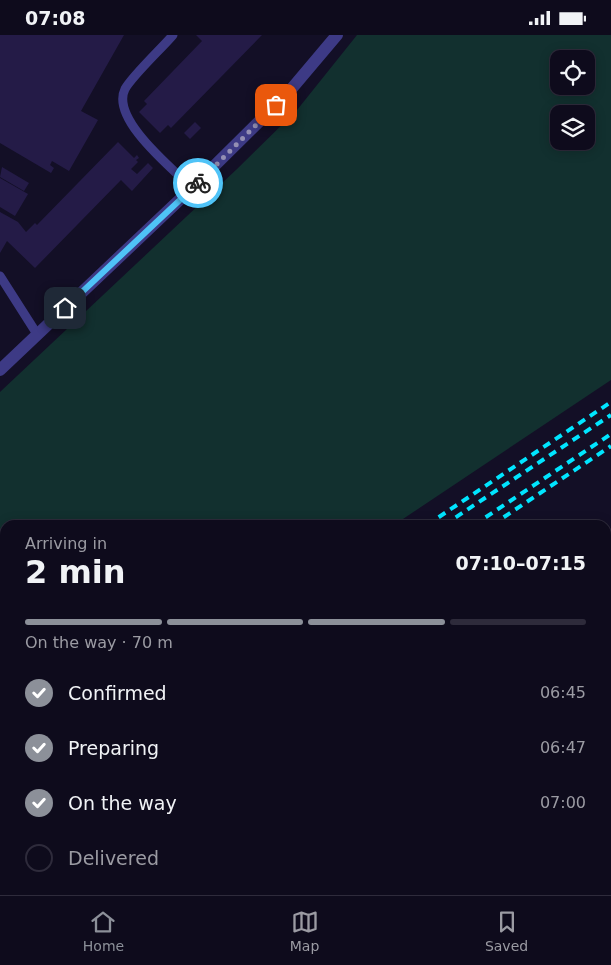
<!DOCTYPE html>
<meta charset="utf-8">
<style>
body{margin:0;font-family:"DejaVu Sans",sans-serif;background:#1c1929;color:#f1f3f6;height:100vh;display:flex;flex-direction:column;font-size:19px;white-space:nowrap}
*{box-sizing:border-box;margin:0}
p{font-size:16px;color:#9b9ba3}
.icon{flex:none;width:28px;height:28px;fill:none;stroke:currentColor;stroke-width:2;stroke-linecap:round;stroke-linejoin:round}
.map{position:relative;flex:1;overflow:hidden}
.side{position:absolute;left:0px;top:485px;width:611px;height:375px;display:flex;flex-direction:column;background:#0e0b1c;border-radius:15px 15px 0 0;box-shadow:0 2px 12px #0003,0 0 0 1px #2e2b3b}
.side>*{flex:none}
.tools{position:absolute;left:550px;top:15px;display:grid;gap:10px}
.tools a{display:grid;place-items:center;width:45px;height:45px;border-radius:10px;background:#0e0b1c;box-shadow:0 2px 12px #0003,0 0 0 1px #2e2b3b;font-size:25px}
.pin{position:absolute;display:grid;place-items:center;width:42px;height:42px;color:#fff;margin:-21px;border-radius:10px;box-shadow:0 2px 8px #0006}
.courier{position:absolute;display:grid;place-items:center;width:50px;height:50px;margin:-25px;border:4px solid #4fc3f7;border-radius:50%;background:#fff;color:#222;box-shadow:0 1px 6px #0007}
.headline em{font-style:normal;font-weight:700}
.headline div{display:flex;flex-direction:column-reverse}
.headline{display:flex;align-items:center;justify-content:space-between;height:85px;padding:0 25px}
h1{font-size:32px;font-weight:700;line-height:38px}
.bar{display:grid;grid-template-columns:repeat(4,1fr);gap:8px 5px;align-content:center;height:60px;padding:0 25px}
.bar i{height:6px;border-radius:4px;background:#2e2b3b}
.bar .selected{background:#8c9099}
.bar p{grid-column:span 4}
ol{padding:0 25px;list-style:none}
li{display:flex;align-items:center;gap:15px;height:55px}
li p{margin-inline-start:auto}
li .icon{padding:5px;border-radius:50%;background:#8c9099;color:#fff;stroke-width:4}
li:last-child{color:#9b9ba3}
li i{width:28px;height:28px;border:2px solid #2e2b3b;border-radius:50%}
.status{display:flex;justify-content:space-between;align-items:center;height:35px;padding:0 25px;background:#0e0b1c;direction:ltr}
.status svg{height:14px;fill:currentColor}
.tabs{display:flex;justify-content:space-around;align-items:center;height:70px;border-top:1px solid #2e2b3b;background:#0e0b1c;font-size:14px;color:#9b9ba3}
.tabs a{display:grid;justify-items:center;gap:2px}
.tabs .selected{color:#8c9099}
.map>svg:first-child{display:block}
</style>
<div class="status"><b>07:08</b><svg viewBox="0 0 49 12"><path d="M0 12V9h3v3zM5 12V6h3v6zM10 12V3h3v9zM15 12V0h3v12zM26 1h20v11H26zM47 4h2v5h-2z"/></svg></div>
<div class="map">
<svg width="611" height="860" viewBox="0 0 611 860">
<rect width="100%" height="100%" fill="#130f26"/>
<path fill="#12302f" fill-rule="evenodd" d="M357,0H611V345L394,490H5V746L0,750V357L237,134L297,75ZM559,24H586V51H559ZM559,79H586V106H559Z"/>
<g fill="#241b47">
<path d="M0,0H124L81,76L98,85L69,136L52,126L50,130L54,133L51,138L0,108Z"/>
<path d="M196,0H262L171,93L168,90L160,98L139,77L147,69L144,66L202,6Z"/>
<path d="M195,87L201,93L190,104L184,98Z"/>
<path d="M118,107L134,123L137,120L139,123L136,125L138,127L131,134L137,139L148,128L153,133L132,156L121,145L35,233L7,206L0,218V177L18,187L26,197L35,188L37,190Z"/>
<path d="M2,132L29,148L24,156L0,142Z"/>
<path d="M0,143L28,159L15,181L0,172Z"/>
<path d="M611,608V647L606,650V611Z"/>
<path d="M611,679V718H609L611,729L606,732V681Z"/>
<path d="M611,748V787L606,790V751Z"/>
<path d="M163,855H187L179,860H154Z"/>
<path d="M238,855H271L273,859L240,860Z"/>
</g>
<g fill="none" stroke-linecap="round" stroke-linejoin="round">
<g stroke="#3d3a85" stroke-width="9">
<path d="M173,0C162,13 132,41 125,54C110,84 173,134 192,153"/>
<path d="M0,241L37,299"/>
</g>
<g stroke="#3d3a85" stroke-width="12">
<path d="M0,335L192,153L288,58L337,0"/>
<path d="M606,830L611,829"/>
<path d="M549,855L553,860"/>
<path d="M517,860L532,855"/>
</g>
<g stroke="#00e5ff" stroke-width="4" stroke-dasharray="8 6" stroke-linecap="butt">
<path d="M427,490L611,367"/>
<path d="M444,490L611,380"/>
<path d="M474,490L611,399"/>
<path d="M492,490L611,411"/>
<path d="M0,771L5,767"/>
<path d="M0,783L5,779"/>
<path d="M0,802L5,799"/>
<path d="M0,818L5,815"/>
</g>
</g>
<g fill="none" stroke-linecap="round" stroke-linejoin="round">
<path stroke="#948fb3" stroke-width="5" stroke-dasharray="0 9" d="M198,148L276,70"/>
<path stroke="#4fc3f7" stroke-width="6" d="M65,273L198,148"/>
</g>
</svg>
<div class="tools">
<a><svg class="icon" aria-label="locate" viewBox="0 0 24 24"><circle cx="12" cy="12" r="6"/><path d="M12 2v4M12 18v4M2 12h4M18 12h4"/></svg></a>
<a><svg class="icon" aria-label="layers" viewBox="0 0 24 24"><path d="M12 4l9 5-9 5-9-5zM3 14l9 5 9-5"/></svg></a>
</div>
<div class="pin" style="left:276px;top:70px;background:#ea580c"><svg class="icon" aria-label="bag" viewBox="0 0 24 24"><path d="M5 8h14l-1 12H6zM9 8a3 3 0 0 1 6 0"/></svg></div>
<div class="pin" style="left:65px;top:273px;background:#1f2937"><svg class="icon" aria-label="home" viewBox="0 0 24 24"><path d="M3 11l9-7 9 7M6 9v11h12V9"/></svg></div>
<div class="courier" style="left:198px;top:148px"><svg class="icon" aria-label="bike" viewBox="0 0 24 24"><circle cx="6" cy="16" r="4"/><circle cx="18" cy="16" r="4"/><path d="M6 16l4-8h5l3 8M10 8l3 8H6M13 5h3"/></svg></div>
<section class="side">
<div class="headline"><div><h1>2 min</h1><p>Arriving in</p></div><em>07:10–07:15</em></div>
<div class="bar"><i class="selected"></i><i class="selected"></i><i class="selected"></i><i></i><p>On the way · 70 m</p></div>
<ol>
<li><svg class="icon" aria-label="check" viewBox="0 0 24 24"><path d="M5 12l5 5 9-10"/></svg>Confirmed<p>06:45</p></li>
<li><svg class="icon" aria-label="check" viewBox="0 0 24 24"><path d="M5 12l5 5 9-10"/></svg>Preparing<p>06:47</p></li>
<li><svg class="icon" aria-label="check" viewBox="0 0 24 24"><path d="M5 12l5 5 9-10"/></svg>On the way<p>07:00</p></li>
<li><i></i>Delivered</li>
</ol>
</section>
</div>
<nav class="tabs">
<a class="selected"><svg class="icon" aria-label="home" viewBox="0 0 24 24"><path d="M3 11l9-7 9 7M6 9v11h12V9"/></svg>Home</a>
<a><svg class="icon" aria-label="map" viewBox="0 0 24 24"><path d="M3 6l6-2 6 2 6-2v14l-6 2-6-2-6 2zM9 4v14M15 6v14"/></svg>Map</a>
<a><svg class="icon" aria-label="saved" viewBox="0 0 24 24"><path d="M7 4h10v16l-5-4-5 4z"/></svg>Saved</a>
</nav>
